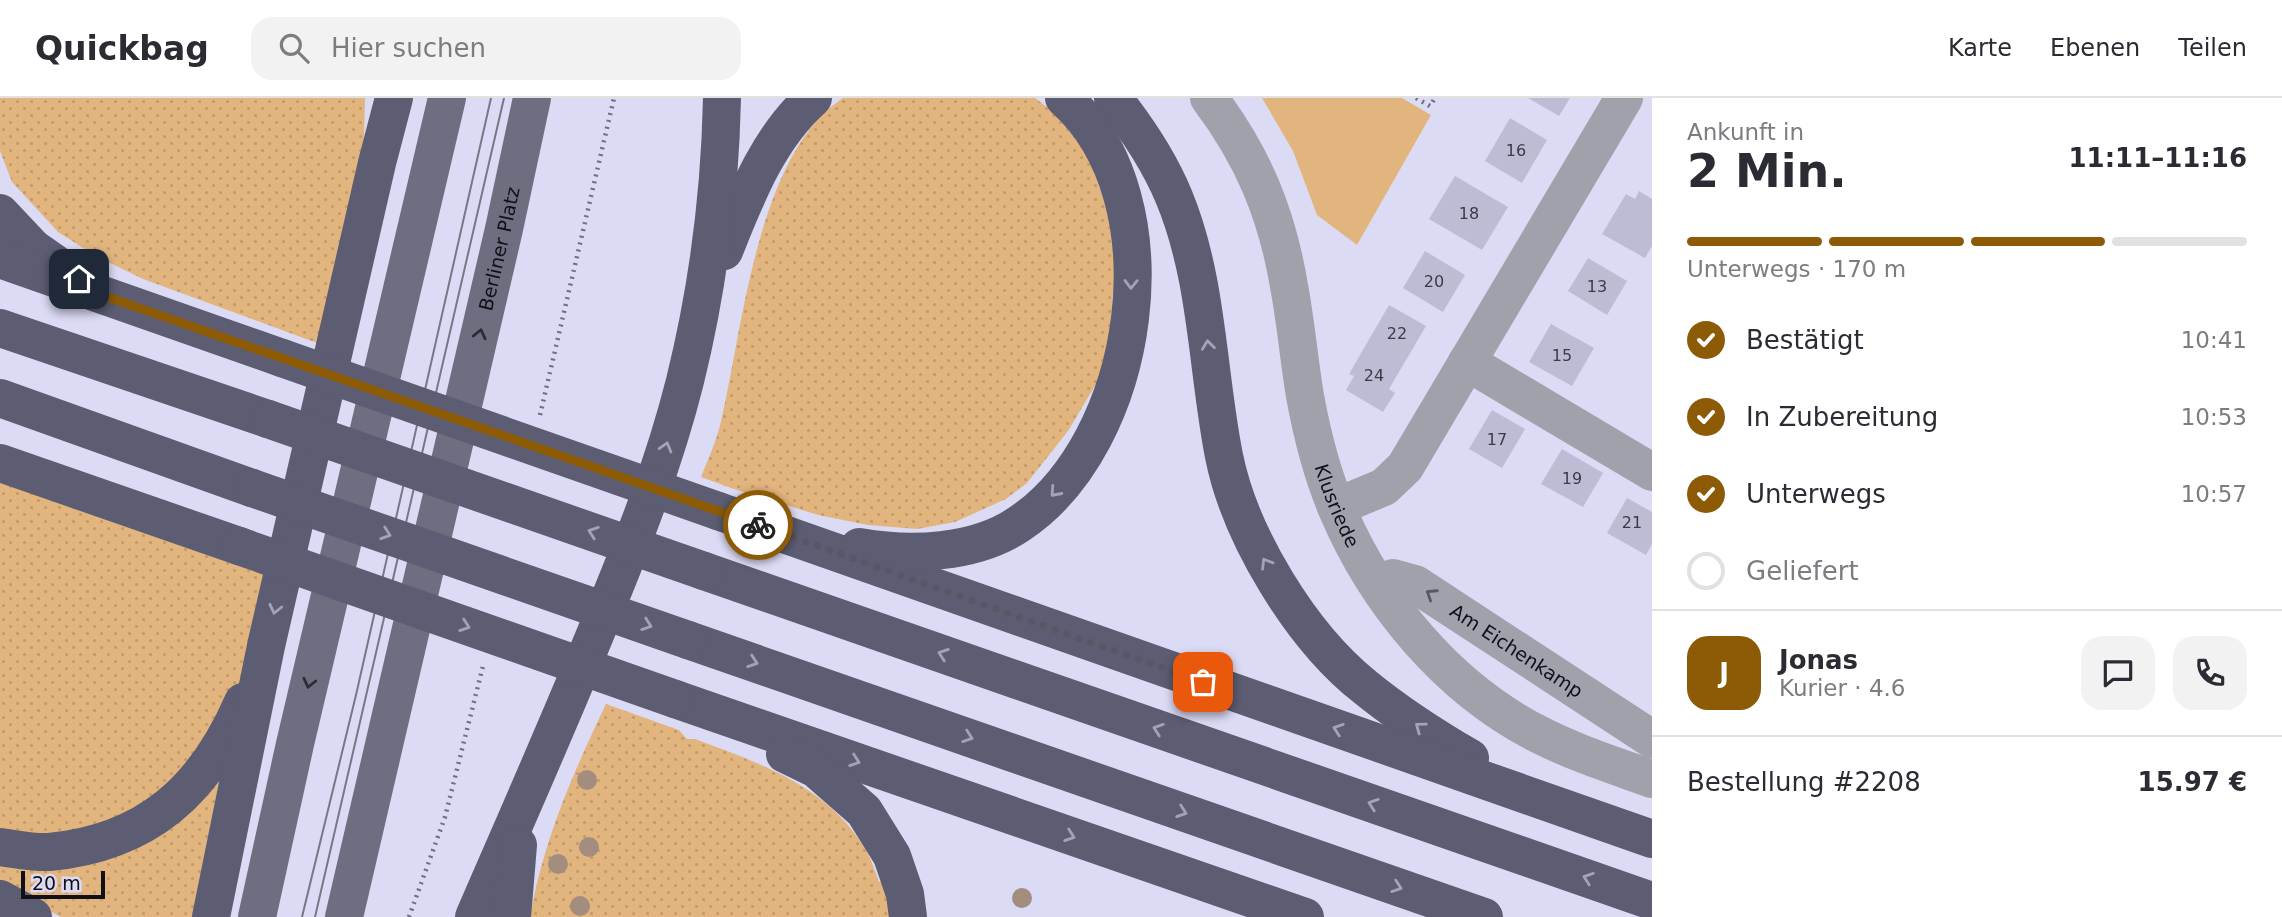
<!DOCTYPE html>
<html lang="de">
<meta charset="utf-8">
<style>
body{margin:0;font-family:"DejaVu Sans",sans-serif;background:#f2f2f3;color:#2b2b33;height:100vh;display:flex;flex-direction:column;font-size:26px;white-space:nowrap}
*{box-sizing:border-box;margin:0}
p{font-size:23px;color:#7c7c81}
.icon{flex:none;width:38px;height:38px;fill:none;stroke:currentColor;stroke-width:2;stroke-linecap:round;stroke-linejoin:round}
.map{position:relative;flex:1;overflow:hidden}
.panel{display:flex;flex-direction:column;background:#fff;width:630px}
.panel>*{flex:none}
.scale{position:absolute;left:21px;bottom:18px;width:84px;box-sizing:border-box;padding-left:7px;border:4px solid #101019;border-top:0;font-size:19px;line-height:24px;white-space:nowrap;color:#101019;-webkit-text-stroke:5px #dcdbf5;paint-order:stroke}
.pin{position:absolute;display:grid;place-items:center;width:60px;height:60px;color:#fff;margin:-30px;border-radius:14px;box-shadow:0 4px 10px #0006}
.courier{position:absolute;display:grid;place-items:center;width:70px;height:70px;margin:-35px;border:5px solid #8d5b06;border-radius:50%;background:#fff;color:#222;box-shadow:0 2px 9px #0007}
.head em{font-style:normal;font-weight:700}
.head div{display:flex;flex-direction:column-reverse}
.head{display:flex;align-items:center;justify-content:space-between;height:119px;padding:0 35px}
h1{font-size:46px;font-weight:700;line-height:52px}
.bar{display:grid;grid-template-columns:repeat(4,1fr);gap:10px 7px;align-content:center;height:84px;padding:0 35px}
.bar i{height:9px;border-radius:5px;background:#e1e1e2}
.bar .selected{background:#8d5b06}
.bar p{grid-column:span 4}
.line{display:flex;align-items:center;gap:18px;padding:0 35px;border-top:2px solid #e1e1e2}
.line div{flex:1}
.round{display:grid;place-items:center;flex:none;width:74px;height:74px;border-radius:21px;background:#f2f2f3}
ol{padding:0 35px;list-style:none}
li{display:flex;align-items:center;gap:21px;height:77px}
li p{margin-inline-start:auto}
li .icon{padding:7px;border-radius:50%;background:#8d5b06;color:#fff;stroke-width:4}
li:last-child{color:#7c7c81}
li i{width:38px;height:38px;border:4px solid #e1e1e2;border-radius:50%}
header{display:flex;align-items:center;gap:42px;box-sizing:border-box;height:98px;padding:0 35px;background:#fff;border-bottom:2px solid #e1e1e2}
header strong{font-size:33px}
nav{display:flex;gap:38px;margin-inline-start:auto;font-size:24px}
.search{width:490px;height:63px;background:#f2f2f3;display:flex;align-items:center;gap:18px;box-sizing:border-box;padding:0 24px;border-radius:21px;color:#7c7c81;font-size:26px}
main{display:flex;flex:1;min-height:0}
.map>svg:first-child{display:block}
</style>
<header>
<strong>Quickbag</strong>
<div class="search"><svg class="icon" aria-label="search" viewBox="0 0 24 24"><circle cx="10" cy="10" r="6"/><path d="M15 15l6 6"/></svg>Hier suchen</div>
<nav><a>Karte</a><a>Ebenen</a><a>Teilen</a></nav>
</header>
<main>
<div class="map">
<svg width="1652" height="819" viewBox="0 0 1652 819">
<defs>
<pattern id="grass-dots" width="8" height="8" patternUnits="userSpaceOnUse" patternTransform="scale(1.75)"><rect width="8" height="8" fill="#e3b57e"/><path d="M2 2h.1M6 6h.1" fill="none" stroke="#c29b6c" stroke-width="1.8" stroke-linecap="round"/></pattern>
</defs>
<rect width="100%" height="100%" fill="#dcdbf5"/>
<g fill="url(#grass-dots)">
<path d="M0,0H365L364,40L317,245L143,181L94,157L58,134L12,84L0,53Z"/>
<path d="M843,0H1035L1060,19L1084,47L1117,138L1108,266L1068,333L1027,385L1006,401L955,424L917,431L868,427L818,417L731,390L701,379C708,361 717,342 721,323C743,230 757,56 843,0Z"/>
<path d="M0,384L268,478L241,586L170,694L86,735H0Z"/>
<path d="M606,606L679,632L687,641H695C760,665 830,689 867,754C872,763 875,774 879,784H884L892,819H530C543,743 573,675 606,606Z"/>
<path d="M230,664L198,819H61L0,786V762L46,766Z"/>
</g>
<path fill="#e3b57e" d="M1262,0H1402L1431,17L1357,147L1317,117L1293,53Z"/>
<g fill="#bdbcd5">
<path d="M1528,0H1570L1559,18Z"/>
<path d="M1510,20L1547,42L1522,85L1485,63Z"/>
<path d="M1455,78L1508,109L1482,152L1429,121Z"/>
<path d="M1639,93L1652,101V148L1645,160L1602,136L1626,96L1635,101Z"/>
<path d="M1425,153L1465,177L1443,214L1403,190Z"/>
<path d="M1588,160L1627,183L1607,217L1568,193Z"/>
<path d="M1389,207L1426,228L1389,291L1395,295L1383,314L1346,292L1354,278L1349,276Z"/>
<path d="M1551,226L1594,250L1572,288L1529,264Z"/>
<path d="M1492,312L1525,331L1502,370L1469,351Z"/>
<path d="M1562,351L1603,375L1583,409L1541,386Z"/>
<path d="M1627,400L1652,414V446L1646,457L1607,435Z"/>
</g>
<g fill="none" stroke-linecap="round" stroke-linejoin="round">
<g stroke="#717082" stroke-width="4.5" stroke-dasharray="2 5" stroke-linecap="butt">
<path d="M1416,0L1430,8L1435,0"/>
<path d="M540,317L614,0"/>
<path d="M409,819L445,719L483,568"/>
</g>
<g stroke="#a1a1ac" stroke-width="38">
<path id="s1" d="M1209,0C1253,58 1277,116 1289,188C1296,225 1299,262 1305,298C1312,336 1322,376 1337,411C1376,504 1448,590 1538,636C1575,655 1613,667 1652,681"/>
<path d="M1467,264L1652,374"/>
<path d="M1336,409L1384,389L1405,369L1624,0"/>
<path id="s2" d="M1378,487L1393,480L1415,486L1652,641"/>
</g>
<g stroke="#6e6e81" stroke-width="38">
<path d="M257,819L295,646L447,0"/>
<path id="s3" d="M344,819L504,131L532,0"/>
</g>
<g stroke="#5c5c72" stroke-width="38">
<path d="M1113,0C1137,30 1159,63 1174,99C1208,181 1207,272 1224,358C1240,438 1301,538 1365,589C1398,616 1434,639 1470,660"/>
<path d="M0,115L33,150L66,173"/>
<path d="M724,153C746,98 768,40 813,0"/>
<path d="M0,161L282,260"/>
<path d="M0,230L268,321"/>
<path d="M0,300L252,390"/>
<path d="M0,365L239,448"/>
<path d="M718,413L1652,741"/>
<path d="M859,449C910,458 975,456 1019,426C1141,345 1178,101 1064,0"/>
<path d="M704,473L1652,803"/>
<path d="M688,542L1484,819"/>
<path d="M675,601L1305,819"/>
<path d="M785,656L816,671L864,713L892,758L905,796L908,819"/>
<path d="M0,749C16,751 33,755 49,754C147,745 205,692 243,604"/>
<path d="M0,801L33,819"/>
<path d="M211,819L266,548L377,65L394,0"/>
<path d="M474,819C516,722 559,625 599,527C632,447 664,367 685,283C708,190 720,96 722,0"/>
<path d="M512,819L518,747"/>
</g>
<g stroke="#778" stroke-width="2">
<path d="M302,819L356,597L491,0"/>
<path d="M315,819L504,0"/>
</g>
<g stroke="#5c5c72" stroke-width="38">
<path d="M282,260L718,413"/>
<path d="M268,321L704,473"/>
<path d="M252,390L688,542"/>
<path d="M239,448L675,601"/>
</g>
</g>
<g fill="#a28d7e">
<circle cx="587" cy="682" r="10"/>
<circle cx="589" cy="749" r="10"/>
<circle cx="558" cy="766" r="10"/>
<circle cx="1022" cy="800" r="10"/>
<circle cx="580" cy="808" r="10"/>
</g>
<defs><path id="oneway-chevron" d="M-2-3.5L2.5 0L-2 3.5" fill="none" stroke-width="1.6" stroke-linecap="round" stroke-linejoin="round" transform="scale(1.75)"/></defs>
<g stroke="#a2a2ba">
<use href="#oneway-chevron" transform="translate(1131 186) rotate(91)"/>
<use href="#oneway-chevron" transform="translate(1208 247) rotate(-97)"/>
<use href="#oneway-chevron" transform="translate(666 349) rotate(-74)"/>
<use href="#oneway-chevron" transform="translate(1055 394) rotate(132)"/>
<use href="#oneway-chevron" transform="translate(593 434) rotate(-161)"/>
<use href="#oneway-chevron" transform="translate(386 436) rotate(19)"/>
<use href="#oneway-chevron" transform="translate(1266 465) rotate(-121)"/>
<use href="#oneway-chevron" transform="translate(275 511) rotate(103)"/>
<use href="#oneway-chevron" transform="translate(647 527) rotate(19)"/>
<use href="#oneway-chevron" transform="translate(465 528) rotate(19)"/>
<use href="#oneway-chevron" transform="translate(943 556) rotate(-161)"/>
<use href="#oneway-chevron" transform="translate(753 564) rotate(19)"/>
<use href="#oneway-chevron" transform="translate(1420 629) rotate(-144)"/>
<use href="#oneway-chevron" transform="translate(1158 631) rotate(-161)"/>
<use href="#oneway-chevron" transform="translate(1338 631) rotate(-161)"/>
<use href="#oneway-chevron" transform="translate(968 639) rotate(19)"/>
<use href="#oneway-chevron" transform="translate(855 663) rotate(19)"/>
<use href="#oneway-chevron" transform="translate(1373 706) rotate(-161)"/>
<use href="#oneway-chevron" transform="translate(1182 714) rotate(19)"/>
<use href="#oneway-chevron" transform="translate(1070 738) rotate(19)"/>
<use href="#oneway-chevron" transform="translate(1588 780) rotate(-161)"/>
<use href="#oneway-chevron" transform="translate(1397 789) rotate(19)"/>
</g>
<g stroke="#2c2c38">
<use href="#oneway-chevron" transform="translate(480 236) rotate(-77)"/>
<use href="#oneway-chevron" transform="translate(309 585) rotate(103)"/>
</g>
<use stroke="#585862" href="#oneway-chevron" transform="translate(1431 496) rotate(-147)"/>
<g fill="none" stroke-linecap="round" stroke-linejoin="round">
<path stroke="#575766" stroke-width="7" stroke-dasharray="0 12.6" d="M758,427L1203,584"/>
<path stroke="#8d5b06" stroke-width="9" d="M79,181L102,197L758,427"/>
</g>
<g text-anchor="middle" stroke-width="5" stroke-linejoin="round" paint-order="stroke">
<g font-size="16" fill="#3b3b48">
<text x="1516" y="58">16</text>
<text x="1469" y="121">18</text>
<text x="1434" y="189">20</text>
<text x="1597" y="194">13</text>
<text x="1397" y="241">22</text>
<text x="1562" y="263">15</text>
<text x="1374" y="283">24</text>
<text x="1497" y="347">17</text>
<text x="1572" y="386">19</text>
<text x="1632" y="430">21</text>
</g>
<g font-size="19" fill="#101019" stroke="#dcdbf5">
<text dy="7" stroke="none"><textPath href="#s3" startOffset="686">Berliner Platz</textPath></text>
<text dy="7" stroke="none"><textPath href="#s1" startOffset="432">Klusriede</textPath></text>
<text dy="7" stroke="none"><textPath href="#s2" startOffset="161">Am Eichenkamp</textPath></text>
</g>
</g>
</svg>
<div class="scale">20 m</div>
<div class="pin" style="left:1203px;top:584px;background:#ea580c"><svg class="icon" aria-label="bag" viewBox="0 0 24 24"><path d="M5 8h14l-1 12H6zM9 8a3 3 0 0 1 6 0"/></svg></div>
<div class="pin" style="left:79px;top:181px;background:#1f2937"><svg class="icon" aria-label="home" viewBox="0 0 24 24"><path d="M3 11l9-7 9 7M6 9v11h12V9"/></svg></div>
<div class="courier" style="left:758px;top:427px"><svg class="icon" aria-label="bike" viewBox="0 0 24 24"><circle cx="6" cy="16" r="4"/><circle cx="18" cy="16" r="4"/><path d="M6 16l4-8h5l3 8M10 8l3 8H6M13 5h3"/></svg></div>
</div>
<section class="panel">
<div class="head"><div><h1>2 Min.</h1><p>Ankunft in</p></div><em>11:11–11:16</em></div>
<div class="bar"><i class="selected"></i><i class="selected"></i><i class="selected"></i><i></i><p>Unterwegs · 170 m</p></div>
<ol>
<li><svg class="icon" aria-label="check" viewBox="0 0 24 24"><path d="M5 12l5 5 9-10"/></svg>Bestätigt<p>10:41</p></li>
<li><svg class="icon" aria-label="check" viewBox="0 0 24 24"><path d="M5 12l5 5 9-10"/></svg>In Zubereitung<p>10:53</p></li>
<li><svg class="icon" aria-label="check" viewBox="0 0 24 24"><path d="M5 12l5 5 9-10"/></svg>Unterwegs<p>10:57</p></li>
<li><i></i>Geliefert</li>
</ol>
<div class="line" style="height:126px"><b class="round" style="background:#8d5b06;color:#fff">J</b><div><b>Jonas</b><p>Kurier · 4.6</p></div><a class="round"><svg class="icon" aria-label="chat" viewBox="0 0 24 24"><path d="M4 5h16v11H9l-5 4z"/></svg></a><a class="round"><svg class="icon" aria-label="phone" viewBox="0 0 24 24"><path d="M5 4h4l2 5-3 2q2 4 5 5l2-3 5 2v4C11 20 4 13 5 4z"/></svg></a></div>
<div class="line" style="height:91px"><div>Bestellung #2208</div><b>15.97 €</b></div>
</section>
</main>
